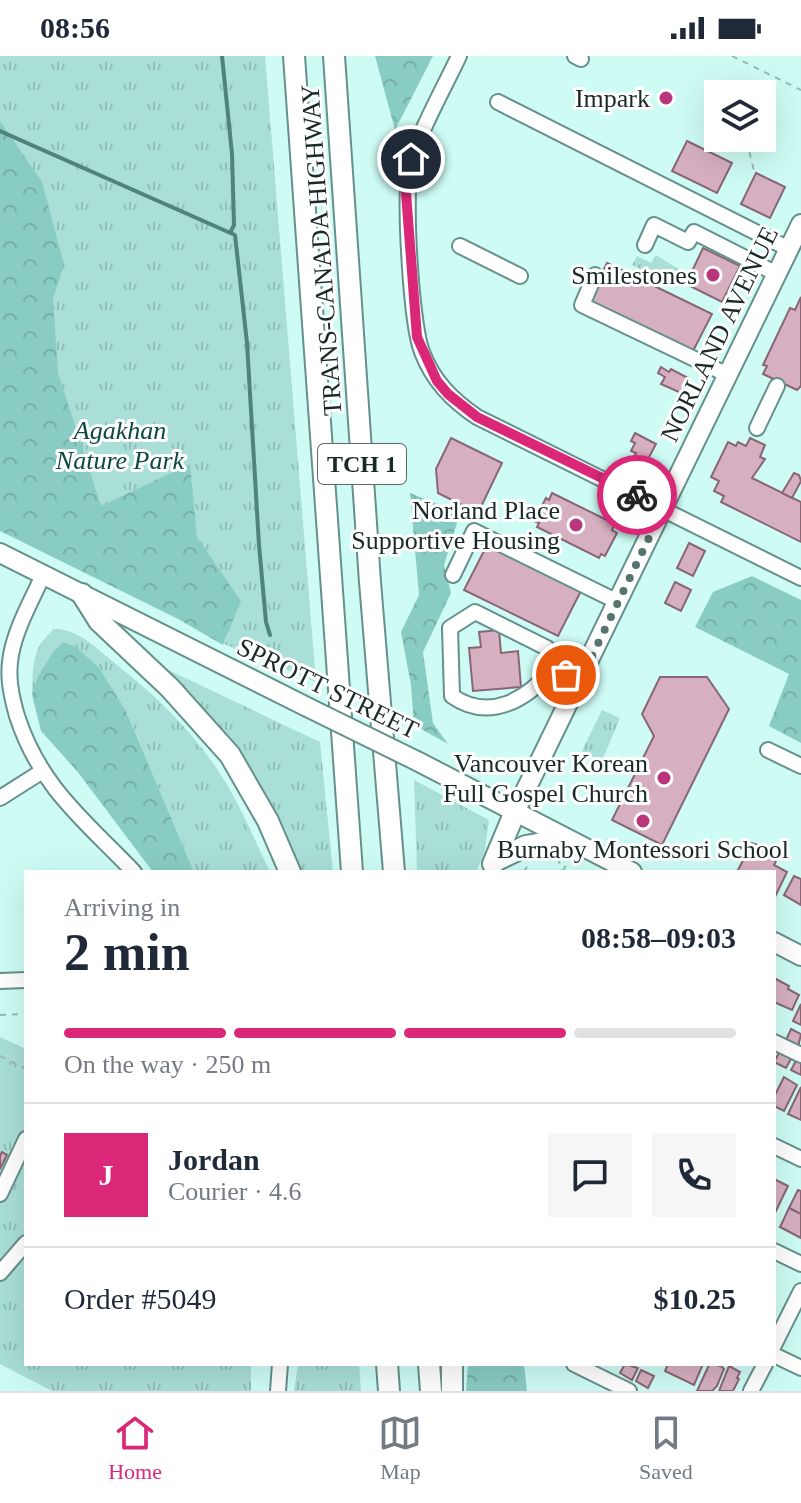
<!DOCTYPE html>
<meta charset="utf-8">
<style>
body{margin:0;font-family:Georgia,serif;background:#f6f6f7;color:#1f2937;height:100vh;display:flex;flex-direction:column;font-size:30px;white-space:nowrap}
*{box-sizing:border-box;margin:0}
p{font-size:26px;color:#747a83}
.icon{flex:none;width:44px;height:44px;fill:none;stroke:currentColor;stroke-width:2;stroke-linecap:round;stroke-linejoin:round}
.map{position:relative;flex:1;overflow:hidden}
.panel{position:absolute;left:24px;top:814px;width:752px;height:496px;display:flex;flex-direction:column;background:#fff;border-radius:0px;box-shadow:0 8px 32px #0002}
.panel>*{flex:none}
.buttons{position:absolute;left:704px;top:24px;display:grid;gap:16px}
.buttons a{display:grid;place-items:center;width:72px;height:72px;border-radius:0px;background:#fff;box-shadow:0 8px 32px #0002;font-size:40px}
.pin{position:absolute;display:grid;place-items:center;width:68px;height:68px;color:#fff;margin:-34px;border:4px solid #fff;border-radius:50%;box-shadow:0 2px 8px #0007}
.courier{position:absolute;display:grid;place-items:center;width:80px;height:80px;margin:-40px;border:6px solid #db2777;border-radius:50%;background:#fff;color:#222;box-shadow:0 2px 10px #0007}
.overview em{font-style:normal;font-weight:600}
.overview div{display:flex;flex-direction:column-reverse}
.overview{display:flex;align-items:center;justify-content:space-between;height:136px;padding:0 40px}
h1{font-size:52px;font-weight:600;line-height:60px}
.bar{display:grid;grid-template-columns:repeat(4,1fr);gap:12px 8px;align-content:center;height:96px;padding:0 40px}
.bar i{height:10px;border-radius:6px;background:#e0e1e3}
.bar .on{background:#db2777}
.bar p{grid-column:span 4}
.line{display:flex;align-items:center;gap:20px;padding:0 40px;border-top:2px solid #e0e1e3}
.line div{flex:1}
.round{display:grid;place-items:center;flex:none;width:84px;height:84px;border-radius:0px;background:#f6f6f7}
.status{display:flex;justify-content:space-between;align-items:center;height:56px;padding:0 40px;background:#fff;direction:ltr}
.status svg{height:22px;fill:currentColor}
.tab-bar{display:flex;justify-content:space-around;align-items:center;height:112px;border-top:2px solid #e0e1e3;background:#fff;font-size:22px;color:#747a83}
.tab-bar a{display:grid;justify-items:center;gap:4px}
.tab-bar .on{color:#db2777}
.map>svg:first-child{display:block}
</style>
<div class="status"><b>08:56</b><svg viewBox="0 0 49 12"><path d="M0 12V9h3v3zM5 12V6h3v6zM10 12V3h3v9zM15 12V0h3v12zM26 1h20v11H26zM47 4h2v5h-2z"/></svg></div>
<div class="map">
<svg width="801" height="1335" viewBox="0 0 801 1335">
<defs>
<pattern id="grass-tufts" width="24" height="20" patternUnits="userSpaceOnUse" patternTransform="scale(2)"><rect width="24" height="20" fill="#a9dfd7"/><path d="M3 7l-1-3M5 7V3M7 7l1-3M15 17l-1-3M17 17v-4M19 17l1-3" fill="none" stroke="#91c0b9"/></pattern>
<pattern id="forest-crowns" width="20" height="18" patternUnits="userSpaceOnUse" patternTransform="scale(2)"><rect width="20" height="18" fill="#89ccc3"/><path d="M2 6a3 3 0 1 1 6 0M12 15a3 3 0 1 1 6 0" fill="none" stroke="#76afa8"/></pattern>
</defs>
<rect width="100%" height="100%" fill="#cefcf5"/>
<g fill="url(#grass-tufts)">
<path d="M0,0H265L316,626L224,588L228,577L0,466Z"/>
<path d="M656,199L685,217L677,232L632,209L637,200L651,207Z"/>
<path d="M54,573C78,573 95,591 112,605C157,640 196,678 226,727C243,755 256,787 270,816H194L127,657L63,586C48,601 39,618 32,639C33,610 31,593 54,573Z"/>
<path d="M162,611L320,686L333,816H298L240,699L185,633Z"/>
<path d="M602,654L620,662L602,705L582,695Z"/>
<path d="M414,724L489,764L485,795L476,816H417Z"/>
<path d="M0,981L26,993V1308H251V1335H52L0,1308Z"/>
<path d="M298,1308H359L361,1335H294Z"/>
</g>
<g fill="url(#forest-crowns)">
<path d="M375,0H433L395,74Z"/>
<path d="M0,65L42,126L64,208L53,243L58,317L101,450L190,408L197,481L241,545L223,589L178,563L0,475Z"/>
<path d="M410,437L460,457L444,509L451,537L423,596L433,667L448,688L414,669L411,629L401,576L419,539Z"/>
<path d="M752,520L801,544V687L769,670L789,618L695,571L713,536Z"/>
<path d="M63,586L76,591L99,612L126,655L194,816H153L77,715L41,675L32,639L38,620L53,596Z"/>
<path d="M468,1308H524L527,1335H466Z"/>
</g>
<path fill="#a9dfd7" d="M0,1004L26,1017V1038L0,1090Z"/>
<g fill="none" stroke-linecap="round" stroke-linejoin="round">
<g stroke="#4f837c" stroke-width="4">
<path d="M222,0L232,98L234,169L231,175"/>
<path d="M0,75L235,179L247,287L259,489L266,566L270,579"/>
</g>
</g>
<g fill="#d6b0c0" stroke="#886674" stroke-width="2">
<path d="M687,85L732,107L717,137L672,115Z"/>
<path d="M756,117L785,131L770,162L741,148Z"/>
<path d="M703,192L740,210L722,246L686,228Z"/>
<path d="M607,207L712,258L692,297L587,246Z"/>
<path d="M801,241V330L797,334L763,318L767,310L763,309L790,252L795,254Z"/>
<path d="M661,311L669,316L671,313L688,322L681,337L661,328L665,321L658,317Z"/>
<path d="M635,377L656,388L645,409L632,403L636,397L631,395L635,387L631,385Z"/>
<path d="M451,382L502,407L478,457L438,437L436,413Z"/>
<path d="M750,382L765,389L760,401L765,403L752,422L801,446V486L721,446L724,440L714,435L719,425L711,421L728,386L736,390L738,386L746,390Z"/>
<path d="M794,417L799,419L801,425L792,442L782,437Z"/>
<path d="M552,437L615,468L612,474L617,477L605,500L601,498L599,502L537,471L539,467L534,465L546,442L549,444Z"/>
<path d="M488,487L581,535L558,580L464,534Z"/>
<path d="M689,487L705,495L693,520L677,512Z"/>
<path d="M675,526L691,534L681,555L665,547Z"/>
<path d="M499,574L501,597L518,595L521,631L473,635L469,592L481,591L479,576Z"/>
<path d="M660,621H707L729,653L662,789L612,764L654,680L642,658Z"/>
<path d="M752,787L766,792L762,798L776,805L774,809L787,816L774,843V816H737Z"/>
<path d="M794,820L801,823V849L784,839Z"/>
<path d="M774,922L789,930L788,933L799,939L792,954L774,946Z"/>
<path d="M801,948V969L793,965Z"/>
<path d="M791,973L801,978L798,991L786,984Z"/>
<path d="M780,995L792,1001L786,1012L774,1006Z"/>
<path d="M797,1003L801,1005V1019L791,1014Z"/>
<path d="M784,1021L797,1029L784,1055L774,1050V1041Z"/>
<path d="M801,1031V1064L788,1058Z"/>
<path d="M2,1096L7,1099L0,1113V1100Z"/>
<path d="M774,1123L788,1130L774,1159Z"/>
<path d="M798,1134L801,1135V1158L789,1152Z"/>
<path d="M789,1152L801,1158V1182L780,1171Z"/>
<path d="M625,1308L638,1312L632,1324L620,1317Z"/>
<path d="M668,1308H703L694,1329L665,1315Z"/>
<path d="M712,1308L721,1310L724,1313L717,1330L712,1335H697L709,1309Z"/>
<path d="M729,1310L740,1316L737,1322L739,1323L733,1335H719Z"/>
<path d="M641,1314L654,1320L648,1332L636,1325Z"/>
</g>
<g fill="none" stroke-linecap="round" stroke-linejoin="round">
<g stroke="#66908b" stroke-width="18">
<g id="minor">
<path d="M459,0C445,30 419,76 411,107C403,136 411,268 422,296C433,325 452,344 477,361L801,522"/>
<path d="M575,0L581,3"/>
<path d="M498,46L789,193"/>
<path d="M645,189L654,169L688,186L694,176L777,218"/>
<path d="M460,190L520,220"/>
<path d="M595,219L582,249L728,319"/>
<path d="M757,372L777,330"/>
<path d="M43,519C32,544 16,571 11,599C7,620 11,639 17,660C40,731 84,764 134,816"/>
<path d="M453,519L474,475L618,546"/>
<path d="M475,556L547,592L552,613C527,644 489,666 452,640L450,572Z"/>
<path d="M552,613L580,625"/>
<path d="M768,694L801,710"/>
<path d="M0,742L41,716"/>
<path d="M0,925L26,924"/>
<path d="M774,986L801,999"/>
<path d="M774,1090L801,1103"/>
<path d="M0,1138L26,1083"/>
<path d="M774,1195L801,1208"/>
<path d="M0,1217L26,1187"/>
<path d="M774,1289L801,1235"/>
<path d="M774,1299L801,1312"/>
<path d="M574,1308L629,1335"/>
<path d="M278,1335L280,1308"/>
<path d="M751,1335L765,1308"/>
</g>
</g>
<g stroke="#66908b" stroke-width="22">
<g id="major">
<path d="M0,497L307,651"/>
<path d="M417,705L632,816"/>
<path d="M515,756L801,168"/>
<path d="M774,886L801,900"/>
</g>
</g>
<g stroke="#66908b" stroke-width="24">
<g id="highway">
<path d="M294,0L352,816"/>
<path d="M334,0L370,526L394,816"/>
<path d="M82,538L99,565L170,632L230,699L268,765L290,816"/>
<path d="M495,805L526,790L565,783"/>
<path d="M493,808L515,756"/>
<path d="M387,1308L389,1335"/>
<path d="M429,1308L431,1335"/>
<path d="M452,1308V1335"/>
</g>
</g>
<g stroke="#96bcb6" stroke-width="2" stroke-dasharray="6 6" stroke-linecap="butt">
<path d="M732,0L801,34"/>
<path d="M732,82L748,90L754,115"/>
<path d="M718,91L722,82"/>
<path d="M558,802L562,816"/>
<path d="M563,815L569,803"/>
<path d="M524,816L529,807"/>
<path d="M0,959L26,958"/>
<path d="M0,1000L26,1013"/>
</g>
<use href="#minor" stroke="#fff" stroke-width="14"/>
<use href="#major" stroke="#fff" stroke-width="18"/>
<use href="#highway" stroke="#fff" stroke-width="20"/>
<g stroke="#66908b" stroke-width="22" stroke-linecap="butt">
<path id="major-bridge" d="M307,651L417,705"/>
</g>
<use href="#major-bridge" stroke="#fff" stroke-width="18"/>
</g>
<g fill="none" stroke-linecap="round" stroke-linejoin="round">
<path stroke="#58746f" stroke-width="8" stroke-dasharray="0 14.4" d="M566,619L580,625L663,453L637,439"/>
<path stroke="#db2777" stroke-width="10" d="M411,103L406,137L417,281L437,325L448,338L477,361L637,439"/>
</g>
<g fill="#b9357c" stroke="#fff" stroke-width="3">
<circle cx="666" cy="42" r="8"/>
<circle cx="713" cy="219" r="8"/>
<circle cx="576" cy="469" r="8"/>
<circle cx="664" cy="722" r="8"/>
<circle cx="643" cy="765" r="8"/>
</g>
<g text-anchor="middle" stroke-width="6" stroke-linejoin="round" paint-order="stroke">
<rect fill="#fff" stroke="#5d6a68" stroke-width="2" x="318" y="388" width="88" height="40" rx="6"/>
<g font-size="24" font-weight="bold" fill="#182a27">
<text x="362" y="416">TCH 1</text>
</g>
<g font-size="26" fill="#182a27" stroke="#fff" text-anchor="end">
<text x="650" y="51">Impark</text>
<text x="697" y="228">Smilestones</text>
<text x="560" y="463">Norland Place<tspan x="560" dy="30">Supportive Housing</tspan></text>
<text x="648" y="716">Vancouver Korean<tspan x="648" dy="30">Full Gospel Church</tspan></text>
<text x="643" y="802" text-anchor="middle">Burnaby Montessori School</text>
</g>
<g font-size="26" fill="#182a27" stroke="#fff">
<text transform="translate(321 194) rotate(-94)" y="9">TRANS-CANADA HIGHWAY</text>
<text transform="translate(719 278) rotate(-64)" y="9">NORLAND AVENUE</text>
<text transform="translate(328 632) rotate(26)" y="9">SPROTT STREET</text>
</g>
<g font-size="26" font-style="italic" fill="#0d4943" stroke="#fff">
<text x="120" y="383">Agakhan<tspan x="120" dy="30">Nature Park</tspan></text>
</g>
</g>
</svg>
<div class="buttons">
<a><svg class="icon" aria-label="layers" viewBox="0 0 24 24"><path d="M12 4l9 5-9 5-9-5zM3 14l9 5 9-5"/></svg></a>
</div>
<div class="pin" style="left:566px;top:619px;background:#ea580c"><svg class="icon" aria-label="bag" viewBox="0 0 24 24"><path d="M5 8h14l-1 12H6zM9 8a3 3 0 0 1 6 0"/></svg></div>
<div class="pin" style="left:411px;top:103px;background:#1f2937"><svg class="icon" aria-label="home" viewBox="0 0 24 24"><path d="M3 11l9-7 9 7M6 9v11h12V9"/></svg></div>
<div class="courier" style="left:637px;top:439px"><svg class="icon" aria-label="bike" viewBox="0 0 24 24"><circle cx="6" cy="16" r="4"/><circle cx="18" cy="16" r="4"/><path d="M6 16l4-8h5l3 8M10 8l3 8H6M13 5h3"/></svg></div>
<section class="panel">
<div class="overview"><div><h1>2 min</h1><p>Arriving in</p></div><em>08:58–09:03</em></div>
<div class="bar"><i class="on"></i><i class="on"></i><i class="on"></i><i></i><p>On the way · 250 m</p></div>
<div class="line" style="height:144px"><b class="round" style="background:#db2777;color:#fff">J</b><div><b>Jordan</b><p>Courier · 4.6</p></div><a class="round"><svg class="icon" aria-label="chat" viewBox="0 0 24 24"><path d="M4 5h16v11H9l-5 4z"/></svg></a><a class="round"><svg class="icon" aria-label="phone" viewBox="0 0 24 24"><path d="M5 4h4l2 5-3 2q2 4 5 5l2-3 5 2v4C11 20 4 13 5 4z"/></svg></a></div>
<div class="line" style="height:104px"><div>Order #5049</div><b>$10.25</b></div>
</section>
</div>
<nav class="tab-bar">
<a class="on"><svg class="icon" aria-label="home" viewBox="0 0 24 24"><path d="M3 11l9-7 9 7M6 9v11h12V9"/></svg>Home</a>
<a><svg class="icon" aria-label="map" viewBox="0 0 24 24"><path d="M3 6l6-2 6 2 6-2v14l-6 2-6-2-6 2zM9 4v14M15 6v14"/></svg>Map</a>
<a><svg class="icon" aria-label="saved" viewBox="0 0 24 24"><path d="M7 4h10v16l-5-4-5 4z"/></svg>Saved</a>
</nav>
